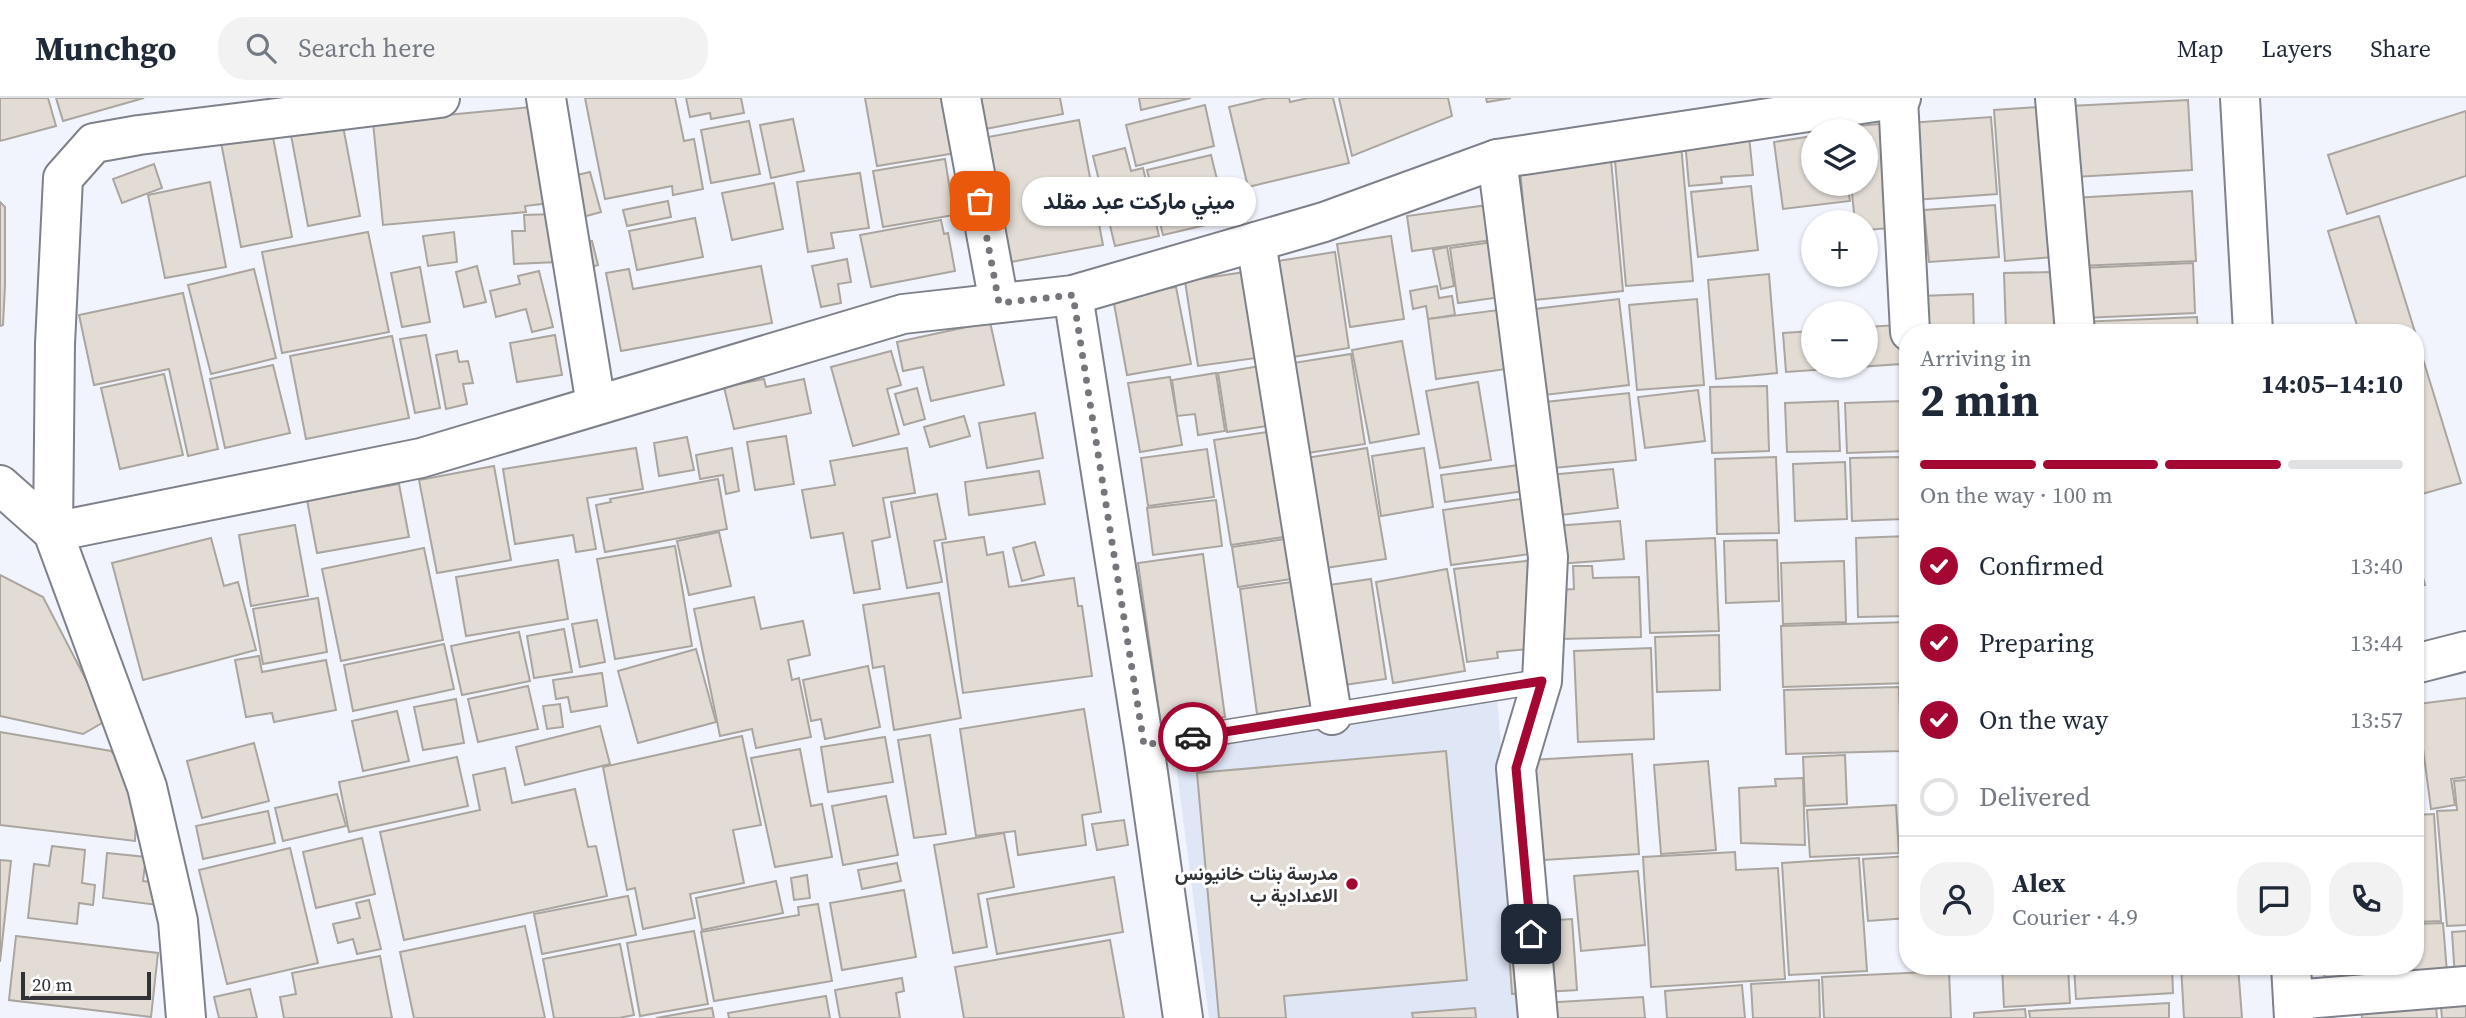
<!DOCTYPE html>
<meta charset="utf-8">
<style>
body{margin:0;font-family:"Source Serif 4",Vazirmatn,serif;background:#f2f2f3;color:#1f2937;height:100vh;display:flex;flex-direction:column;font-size:26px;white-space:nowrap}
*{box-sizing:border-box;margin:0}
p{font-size:23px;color:#747a83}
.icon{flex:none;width:38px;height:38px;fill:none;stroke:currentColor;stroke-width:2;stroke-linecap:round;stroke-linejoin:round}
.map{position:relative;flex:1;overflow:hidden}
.details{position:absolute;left:1899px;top:226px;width:525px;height:651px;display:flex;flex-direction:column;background:#fff;border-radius:28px;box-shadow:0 2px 5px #0004}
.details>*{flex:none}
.controls{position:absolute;left:1801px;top:21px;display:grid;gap:14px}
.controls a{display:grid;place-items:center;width:77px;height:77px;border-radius:50%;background:#fff;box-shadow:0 2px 5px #0004;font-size:35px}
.scale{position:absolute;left:21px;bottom:18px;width:130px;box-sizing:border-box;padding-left:7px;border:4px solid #303235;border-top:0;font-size:19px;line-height:24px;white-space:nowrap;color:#303235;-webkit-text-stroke:5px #fff;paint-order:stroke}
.pin{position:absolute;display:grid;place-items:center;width:60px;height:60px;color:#fff;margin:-30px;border-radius:14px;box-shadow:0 4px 10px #0006}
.courier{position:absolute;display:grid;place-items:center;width:70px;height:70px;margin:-35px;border:5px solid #a40732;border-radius:50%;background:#fff;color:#222;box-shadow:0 2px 9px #0007}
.bubble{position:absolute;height:49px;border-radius:24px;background:#fff;box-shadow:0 2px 5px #0004;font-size:23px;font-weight:700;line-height:49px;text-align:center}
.head em{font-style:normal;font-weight:700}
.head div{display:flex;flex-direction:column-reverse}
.head{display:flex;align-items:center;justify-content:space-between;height:119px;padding:0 21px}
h1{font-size:46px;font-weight:700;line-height:52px}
.bar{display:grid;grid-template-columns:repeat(4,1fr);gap:10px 7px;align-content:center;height:84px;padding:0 21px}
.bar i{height:9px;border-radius:5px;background:#e0e1e3}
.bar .selected{background:#a40732}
.bar p{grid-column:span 4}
.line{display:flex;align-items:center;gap:18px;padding:0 21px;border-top:2px solid #e0e1e3}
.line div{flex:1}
.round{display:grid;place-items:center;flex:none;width:74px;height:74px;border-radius:28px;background:#f2f2f3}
ol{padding:0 21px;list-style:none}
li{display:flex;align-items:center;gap:21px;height:77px}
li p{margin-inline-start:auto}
li .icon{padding:7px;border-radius:50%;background:#a40732;color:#fff;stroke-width:4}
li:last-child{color:#747a83}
li i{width:38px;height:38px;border:4px solid #e0e1e3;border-radius:50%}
header{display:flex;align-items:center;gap:42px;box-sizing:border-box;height:98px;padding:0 35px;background:#fff;border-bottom:2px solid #e0e1e3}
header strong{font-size:33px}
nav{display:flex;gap:38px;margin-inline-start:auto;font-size:24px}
.search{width:490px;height:63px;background:#f2f2f3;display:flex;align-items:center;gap:18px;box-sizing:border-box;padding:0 24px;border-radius:28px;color:#747a83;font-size:26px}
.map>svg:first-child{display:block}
</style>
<header>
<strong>Munchgo</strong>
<div class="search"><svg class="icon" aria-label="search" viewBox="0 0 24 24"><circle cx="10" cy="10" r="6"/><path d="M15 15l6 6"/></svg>Search here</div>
<nav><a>Map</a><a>Layers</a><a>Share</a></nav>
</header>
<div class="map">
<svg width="2466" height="920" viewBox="0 0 2466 920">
<rect width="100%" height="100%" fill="#f1f4fd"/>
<path fill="#dfe6f5" d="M1497,600L1524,920H1209L1174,651Z"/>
<g fill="#e2dcd5" stroke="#aaa59e" stroke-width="2">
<path d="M0,0H48L56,28L0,43Z"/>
<path d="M56,0H144L63,23Z"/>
<path d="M585,0H675L684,43L694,41L703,91L673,97L672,88L605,101Z"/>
<path d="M686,0H741L744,15L711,21L710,15L690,19Z"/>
<path d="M865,0H946L968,53L877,68Z"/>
<path d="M975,0H1060L1063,16L980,32Z"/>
<path d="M1139,0H1191L1141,12Z"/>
<path d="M1267,0H1289L1290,4L1308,0H1333L1349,65L1248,89L1229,9Z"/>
<path d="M1339,0H1448L1452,18L1352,58Z"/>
<path d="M1486,0H1511L1487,4Z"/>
<path d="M2188,2L2192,72L2075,79L2070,8Z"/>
<path d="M1205,7L1214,48L1136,68L1126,27Z"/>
<path d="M541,8L550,105L525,108L526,114L383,127L373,24Z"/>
<path d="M2053,8L2065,158L2005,163L1994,12Z"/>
<path d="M2466,13V78L2347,116L2328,57Z"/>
<path d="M1991,19L1997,96L1914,102L1909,25Z"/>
<path d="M793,21L804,73L771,80L760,27Z"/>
<path d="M1079,22L1103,147L1011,164L988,39Z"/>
<path d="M749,23L760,76L711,85L701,32Z"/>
<path d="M1891,25L1902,129L1866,132V124H1855L1851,86H1866V33H1846V29Z"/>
<path d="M343,28L360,118L308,128L291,37Z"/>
<path d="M271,29L292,139L241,149L220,39Z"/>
<path d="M1749,38L1753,77L1721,79L1722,85L1689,88L1685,43Z"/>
<path d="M1813,38V86H1847L1850,103L1783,111L1774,44Z"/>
<path d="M1681,46L1693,183L1626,188L1614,51Z"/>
<path d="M1125,50L1131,73L1143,70L1159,138L1115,148L1093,58Z"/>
<path d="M1211,57L1227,122L1163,137L1147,72Z"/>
<path d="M945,61L954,117L883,129L873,73Z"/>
<path d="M1611,62L1623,193L1523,203L1515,126L1525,125L1520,71Z"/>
<path d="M154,66L162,90L122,105L113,81Z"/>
<path d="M590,74L601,114L583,119L573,78Z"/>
<path d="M860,75L869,130L831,135L834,150L808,154L797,84Z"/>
<path d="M210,84L226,169L165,180L148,97Z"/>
<path d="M774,85L783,131L732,142L722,95Z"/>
<path d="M1751,88L1758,152L1698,159L1691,94Z"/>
<path d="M2192,93L2196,163L2077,168L2073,100Z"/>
<path d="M668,103L671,119L627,128L623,112Z"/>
<path d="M0,104L5,109V187L3,227L0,228Z"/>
<path d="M1488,107L1492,142L1412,153L1407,118Z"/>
<path d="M1995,107L1999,159L1929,164L1924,112Z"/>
<path d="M555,116L558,164L514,166L512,133H525L524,117Z"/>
<path d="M2379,118L2415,234H2359L2328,133Z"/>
<path d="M695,120L703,159L637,172L629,133Z"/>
<path d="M941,122L944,136L948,135L955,173L871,189L860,137Z"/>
<path d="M368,134L389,234L282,255L262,154Z"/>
<path d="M454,134L457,164L428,168L423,138Z"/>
<path d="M1391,138L1404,221L1350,229L1337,146Z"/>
<path d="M592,143L598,167L581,172L575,147Z"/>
<path d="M1493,144L1501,199L1458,205L1450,150Z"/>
<path d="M1447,149L1454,188L1441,191L1433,152Z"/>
<path d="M1335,154L1349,250L1280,261L1265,165Z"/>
<path d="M847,161L851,184L838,186L841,205L821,209L812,168Z"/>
<path d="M2193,165L2195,215L2084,220L2081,170Z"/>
<path d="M477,168L486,204L464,209L456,174Z"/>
<path d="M761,168L772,225L621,253L606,175L629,171L633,191Z"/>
<path d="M420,169L430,224L402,229L391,175Z"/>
<path d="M254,171L276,260L211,276L188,187Z"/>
<path d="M1258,172L1271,258L1198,268L1185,183Z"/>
<path d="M539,173L553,229L532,234L526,211L496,219L490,193L520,186L518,178Z"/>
<path d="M2052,174L2053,211H2070L2071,234H2006L2004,175Z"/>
<path d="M1769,176L1777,275L1716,281L1708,182Z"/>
<path d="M1437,188L1439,200L1452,198L1455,217L1428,221L1426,208L1413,211L1410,193Z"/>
<path d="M1176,189L1191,266L1127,277L1113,200Z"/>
<path d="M183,195L218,351L188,358L169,271L94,287L79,217Z"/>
<path d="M1973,196L1974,234H1921L1920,198Z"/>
<path d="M1619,201L1629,287L1536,298L1526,212Z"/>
<path d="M1697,201L1704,287L1637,292L1629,207Z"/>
<path d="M1506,211L1513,270L1436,281L1428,221Z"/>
<path d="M2197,219L2198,234H2080L2079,224Z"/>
<path d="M990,224L1004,287L931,303L923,269L903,273L897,244Z"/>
<path d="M1898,227L1901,266L1786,274L1783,235L1813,233V268H1866V229Z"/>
<path d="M2415,235L2461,385L2415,398Z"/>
<path d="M426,237L440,310L415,315L400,241Z"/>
<path d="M555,237L562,277L517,284L510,245Z"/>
<path d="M392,238L409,320L306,341L290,258Z"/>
<path d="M1402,243L1419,336L1370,345L1352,252Z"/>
<path d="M457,253L459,264L468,263L473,285L463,286L467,306L446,311L436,257Z"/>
<path d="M891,253L901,287L887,291L899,336L853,348L831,269Z"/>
<path d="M1351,256L1365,346L1295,357L1280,267Z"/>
<path d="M1272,266L1281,326L1227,334L1218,275Z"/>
<path d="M273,267L290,335L225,350L210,281Z"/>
<path d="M1216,275L1225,333L1198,337L1195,316L1177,318L1172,282Z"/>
<path d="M164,276L183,357L120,371L101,290Z"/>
<path d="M1170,279L1182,347L1140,354L1128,285Z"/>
<path d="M764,281L766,289L804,281L811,315L734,331L724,289Z"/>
<path d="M1478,284L1491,362L1440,370L1426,293Z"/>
<path d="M1767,288L1769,353L1712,355L1710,289Z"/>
<path d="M917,290L925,321L904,327L895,296Z"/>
<path d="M1698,292L1705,343L1645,350L1638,299Z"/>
<path d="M1629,295L1636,362L1543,371L1536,305Z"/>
<path d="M1838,303L1840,353L1787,354L1785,305Z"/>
<path d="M1904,303L1906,353L1847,355L1845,305Z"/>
<path d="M1035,315L1043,360L987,370L979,325Z"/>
<path d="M964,318L970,338L930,349L924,329Z"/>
<path d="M1281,332L1297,437L1231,447L1214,342Z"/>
<path d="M786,338L794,386L755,392L747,344Z"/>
<path d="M687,339L694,372L659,378L654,345Z"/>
<path d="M636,350L643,391L587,400L596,451L576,454L573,437L515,446L503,371Z"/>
<path d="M732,350L739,393L726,396L723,377L700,381L696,357Z"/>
<path d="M907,350L915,395L883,400L890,439L872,443L880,491L854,495L843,435L811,440L802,392L835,387L830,363Z"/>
<path d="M1367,350L1386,461L1312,472L1294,362Z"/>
<path d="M1424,350L1433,409L1381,418L1372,358Z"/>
<path d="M1207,351L1214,399L1148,408L1141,360Z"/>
<path d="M1776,359L1779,435L1717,436L1715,361Z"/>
<path d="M1902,359L1904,421L1852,423L1850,360Z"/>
<path d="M1845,364L1847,421L1795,423L1793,366Z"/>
<path d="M1527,366L1531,392L1445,404L1441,377Z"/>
<path d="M494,368L511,462L437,475L419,382Z"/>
<path d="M1613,371L1618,410L1553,418L1549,377Z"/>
<path d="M1039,373L1045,406L969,417L965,384Z"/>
<path d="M718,381L727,431L605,454L596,407L611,404L610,401Z"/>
<path d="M399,386L409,439L317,455L307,402Z"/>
<path d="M937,396L946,441L934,443L942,484L907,490L891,404Z"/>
<path d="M1528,400L1536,455L1451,467L1443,412Z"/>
<path d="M1216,402L1222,448L1153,457L1147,410Z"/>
<path d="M1620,423L1624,461L1558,466L1555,428Z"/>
<path d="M295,427L308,498L251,508L239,437Z"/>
<path d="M719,434L731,488L689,497L677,443Z"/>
<path d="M1908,438V518L1858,519L1856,440Z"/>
<path d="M984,439L987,457L1003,454L1009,489L1074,480L1078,508H1082L1092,578L963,595L942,445Z"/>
<path d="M1298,439L1304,479L1238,489L1232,449Z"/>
<path d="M211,440L224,488L238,484L256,552L143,582L112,465Z"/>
<path d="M1715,440L1719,533L1650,535L1646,443Z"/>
<path d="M1777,442L1779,503L1726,505L1724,443Z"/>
<path d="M1035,444L1044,477L1022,483L1013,450Z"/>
<path d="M675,448L692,548L615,561L597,461Z"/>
<path d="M424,450L443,542L341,563L322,471Z"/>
<path d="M2415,450L2425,487L2415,489Z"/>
<path d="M1203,456L1225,619L1161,628L1138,465Z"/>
<path d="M558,462L568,521L466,538L456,479Z"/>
<path d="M1534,462L1528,551L1497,554L1498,560L1467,564L1454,471Z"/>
<path d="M1844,463L1846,524L1783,526L1781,465Z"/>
<path d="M1573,468H1592L1593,480L1639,479L1641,539L1560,541L1558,492L1574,491Z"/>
<path d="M1447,471L1465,573L1393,585L1376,484Z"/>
<path d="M0,477L43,499L107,622L83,636L0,618Z"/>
<path d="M1371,481L1386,581L1330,589L1315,489Z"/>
<path d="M1306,482L1324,607L1257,616L1240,491Z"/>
<path d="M939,495L961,620L894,632L884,568L873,570L863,507Z"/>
<path d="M754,499L761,531L803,523L810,557L788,562L792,582L799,580L811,639L756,650L752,631L720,638L694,511Z"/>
<path d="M318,500L327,554L263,566L253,511Z"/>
<path d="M597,522L605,564L580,569L572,526Z"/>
<path d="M1908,524V585L1783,589L1781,528Z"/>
<path d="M564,531L572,574L534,580L527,538Z"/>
<path d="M519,534L530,583L462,597L451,548Z"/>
<path d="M1719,537L1720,592L1657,594L1655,539Z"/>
<path d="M444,546L454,591L353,613L344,567Z"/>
<path d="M1651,550L1654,641L1578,644L1574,553Z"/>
<path d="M696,551L716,624L638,645L618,573Z"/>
<path d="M259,558L262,574L326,562L336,612L274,624L272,615L246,619L235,562Z"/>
<path d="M868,568L880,629L825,641L821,621L811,623L803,582Z"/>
<path d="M602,575L607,608L571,614L568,599L556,601L553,582Z"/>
<path d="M528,588L538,631L478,644L468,601Z"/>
<path d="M1899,589L1901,653L1786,656L1784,592Z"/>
<path d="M2466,600V679L2451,681L2455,707L2431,711L2417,606Z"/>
<path d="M456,601L464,645L423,652L414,609Z"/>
<path d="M560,606L563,629L547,631L543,608Z"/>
<path d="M1084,611L1101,714L1082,717L1086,747L1018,757L1015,733L976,738L960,631Z"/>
<path d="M397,613L409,663L363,673L352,623Z"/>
<path d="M600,628L610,666L525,687L516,649Z"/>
<path d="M0,634L111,653L138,681L135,743L0,727Z"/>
<path d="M930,637L946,736L914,740L898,642Z"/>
<path d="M742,638L761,727L733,732L744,785L690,796L695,820L643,831L635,790L627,792L603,669Z"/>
<path d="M885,639L893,684L828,694L821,649Z"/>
<path d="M2415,641L2419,711H2415Z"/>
<path d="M254,645L269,703L202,720L187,663Z"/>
<path d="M800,651L811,708L822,706L832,759L775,769L751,660Z"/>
<path d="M1446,653L1467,882L1284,898L1286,920H1219L1197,675Z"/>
<path d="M1632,656L1639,756L1528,763L1531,662Z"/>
<path d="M1845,657L1847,706L1805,708L1803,659Z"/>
<path d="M457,659L468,708L349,734L339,684Z"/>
<path d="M1708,663L1716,752L1661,756L1654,667Z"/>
<path d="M505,670L512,705L575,691L588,749L596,748L607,798L404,842L380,734L480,712L473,677Z"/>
<path d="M1803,680L1805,747L1741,745L1739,690L1776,688L1775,681Z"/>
<path d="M2466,682V827L2447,828L2437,713L2457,712L2454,683Z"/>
<path d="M337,696L346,728L283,743L275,710Z"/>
<path d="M886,698L898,757L843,767L832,708Z"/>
<path d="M1896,707L1899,755L1810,759L1807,712Z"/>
<path d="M268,713L275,745L203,761L196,728Z"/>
<path d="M2434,716L2441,823L2415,824V717Z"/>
<path d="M1124,722L1128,747L1097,752L1092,726Z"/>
<path d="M1004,735L1014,789L978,796L987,849L953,855L934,747Z"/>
<path d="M362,740L375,796L316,810L303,754Z"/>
<path d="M52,748L85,752L82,785L95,787L93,807L79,805L77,826L28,820L34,766L49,768Z"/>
<path d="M290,750L318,865L227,886L199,772Z"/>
<path d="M1735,754L1736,772L1778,770L1785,881L1651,889L1643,759Z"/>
<path d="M107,755L146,759L143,783L160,785L157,807L103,800Z"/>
<path d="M1908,758V820L1868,823L1863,761Z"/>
<path d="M1859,760L1867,873L1789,877L1782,765Z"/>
<path d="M0,762L11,763L0,864Z"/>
<path d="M897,765L901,783L862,791L858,772Z"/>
<path d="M1638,773L1645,847L1581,853L1574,778Z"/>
<path d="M807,777L810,800L794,802L791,780Z"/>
<path d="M1114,779L1123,834L997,856L987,801Z"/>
<path d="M776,783L783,815L702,832L696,800Z"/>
<path d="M904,792L916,859L842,872L830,805Z"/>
<path d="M628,798L636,837L542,856L534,816Z"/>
<path d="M369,802L381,851L357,856L353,841L338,845L333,826L360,820L356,805Z"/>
<path d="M818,806L832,883L714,903L701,834L799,817L798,809Z"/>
<path d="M1572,821L1577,892L1512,896L1507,825Z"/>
<path d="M2443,825L2448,887L2325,895L2324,868H2415V826Z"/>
<path d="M525,828L545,920H414L400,854Z"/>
<path d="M694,833L708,906L640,918L627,845Z"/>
<path d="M2466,833V879L2455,880L2452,834Z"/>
<path d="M16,838L158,855L151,919L9,902Z"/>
<path d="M1110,842L1124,920H964L955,869Z"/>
<path d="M620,846L634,917L619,920H554L543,861Z"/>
<path d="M380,858L392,920H284L280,899L296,896L292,875Z"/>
<path d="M2002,868H2068L2070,905L2004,909Z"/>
<path d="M2074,868H2172L2173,895L2076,901Z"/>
<path d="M2181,868H2238L2242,920H2184Z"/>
<path d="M1949,873L1951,920H1824L1822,879Z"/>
<path d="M902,880L904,893L896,895L900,920H840L835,892Z"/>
<path d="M1819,882L1820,920H1753L1751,886Z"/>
<path d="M1742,887L1745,920H1667L1665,893Z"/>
<path d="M250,891L257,920H219L214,899Z"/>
<path d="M2435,895L2437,920H2362L2361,898Z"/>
<path d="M2466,897V920H2442L2440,899Z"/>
<path d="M826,898L830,920H729L728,915Z"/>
<path d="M1643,899L1645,920H1525L1524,906Z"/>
<path d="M2169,905V920H2030L2029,913Z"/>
<path d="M712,910L714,920H656Z"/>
<path d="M1475,910L1476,920H1413L1412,915Z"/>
<path d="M2025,911L2026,920H1974V915Z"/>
</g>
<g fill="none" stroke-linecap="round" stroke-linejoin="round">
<g stroke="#7e8189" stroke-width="26">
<path id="lane" d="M1144,647L1542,583"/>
</g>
<g stroke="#7e8189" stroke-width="42">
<g id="street">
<path d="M546,0L596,307"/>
<path d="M961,0L999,205"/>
<path d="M1898,0L1910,234"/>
<path d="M2055,0L2075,234"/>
<path d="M2240,0L2253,234"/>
<path d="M1497,61L1548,459L1542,583L1516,670L1538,920"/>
<path d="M1256,144L1332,617"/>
<path d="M1073,197L1144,647L1183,920"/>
<path d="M0,387L53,434L421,360L903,216L1073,197L1324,124L1497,61L1901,0"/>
<path d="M2415,566L2466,553"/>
<path d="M2291,868L2294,920"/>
<path d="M2293,902L2466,888"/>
<path d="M186,920L178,823L147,689L53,434L55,246L63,80L94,45L139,37L440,0"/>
</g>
</g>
<use href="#lane" stroke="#fff" stroke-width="23"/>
<use href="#street" stroke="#fff" stroke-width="38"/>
</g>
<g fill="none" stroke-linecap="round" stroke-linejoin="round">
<path stroke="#74767b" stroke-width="7" stroke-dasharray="0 12.6" d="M980,103L999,205L1073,197L1144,647L1193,639"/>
<path stroke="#a40732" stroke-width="9" d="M1193,639L1542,583L1516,670L1531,836"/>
</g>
<circle fill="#a40732" stroke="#fff" stroke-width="2.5" cx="1352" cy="786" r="7"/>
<g text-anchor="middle" stroke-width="6" stroke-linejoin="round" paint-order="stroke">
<g font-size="19" font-weight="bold" fill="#303235" stroke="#fff" text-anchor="end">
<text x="1338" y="782">مدرسة بنات خانيونس<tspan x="1338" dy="22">الاعدادية ب</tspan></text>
</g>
</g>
</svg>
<div class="controls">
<a><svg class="icon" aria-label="layers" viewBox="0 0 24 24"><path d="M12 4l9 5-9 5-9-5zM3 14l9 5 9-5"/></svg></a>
<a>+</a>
<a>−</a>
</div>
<div class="scale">20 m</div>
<div class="pin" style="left:980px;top:103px;background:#ea580c"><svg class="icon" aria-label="bag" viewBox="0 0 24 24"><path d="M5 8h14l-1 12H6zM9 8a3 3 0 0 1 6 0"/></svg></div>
<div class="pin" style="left:1531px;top:836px;background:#1f2937"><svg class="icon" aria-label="home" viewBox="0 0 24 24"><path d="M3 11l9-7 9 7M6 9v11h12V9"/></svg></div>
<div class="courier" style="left:1193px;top:639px"><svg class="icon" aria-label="car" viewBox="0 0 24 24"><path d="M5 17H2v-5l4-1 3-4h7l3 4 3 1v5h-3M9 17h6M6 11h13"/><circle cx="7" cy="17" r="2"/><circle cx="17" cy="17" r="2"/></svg></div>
<div class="bubble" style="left:1022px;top:79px;width:234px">ميني ماركت عبد مقلد</div>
<section class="details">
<div class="head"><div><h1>2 min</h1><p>Arriving in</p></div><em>14:05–14:10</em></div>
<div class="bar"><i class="selected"></i><i class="selected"></i><i class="selected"></i><i></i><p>On the way · 100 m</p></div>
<ol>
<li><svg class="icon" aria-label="check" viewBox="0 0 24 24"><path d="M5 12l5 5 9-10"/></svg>Confirmed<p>13:40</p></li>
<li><svg class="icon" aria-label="check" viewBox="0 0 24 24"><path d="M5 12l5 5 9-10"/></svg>Preparing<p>13:44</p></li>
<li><svg class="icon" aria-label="check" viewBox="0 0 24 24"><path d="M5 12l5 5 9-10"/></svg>On the way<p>13:57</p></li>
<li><i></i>Delivered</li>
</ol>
<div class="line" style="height:126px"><a class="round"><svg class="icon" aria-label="person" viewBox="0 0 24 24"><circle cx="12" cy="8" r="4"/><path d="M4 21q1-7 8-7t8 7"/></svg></a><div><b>Alex</b><p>Courier · 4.9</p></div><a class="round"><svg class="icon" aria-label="chat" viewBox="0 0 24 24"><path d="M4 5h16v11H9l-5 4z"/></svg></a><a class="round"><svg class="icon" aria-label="phone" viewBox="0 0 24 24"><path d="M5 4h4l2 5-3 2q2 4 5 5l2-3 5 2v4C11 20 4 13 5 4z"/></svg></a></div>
</section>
</div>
